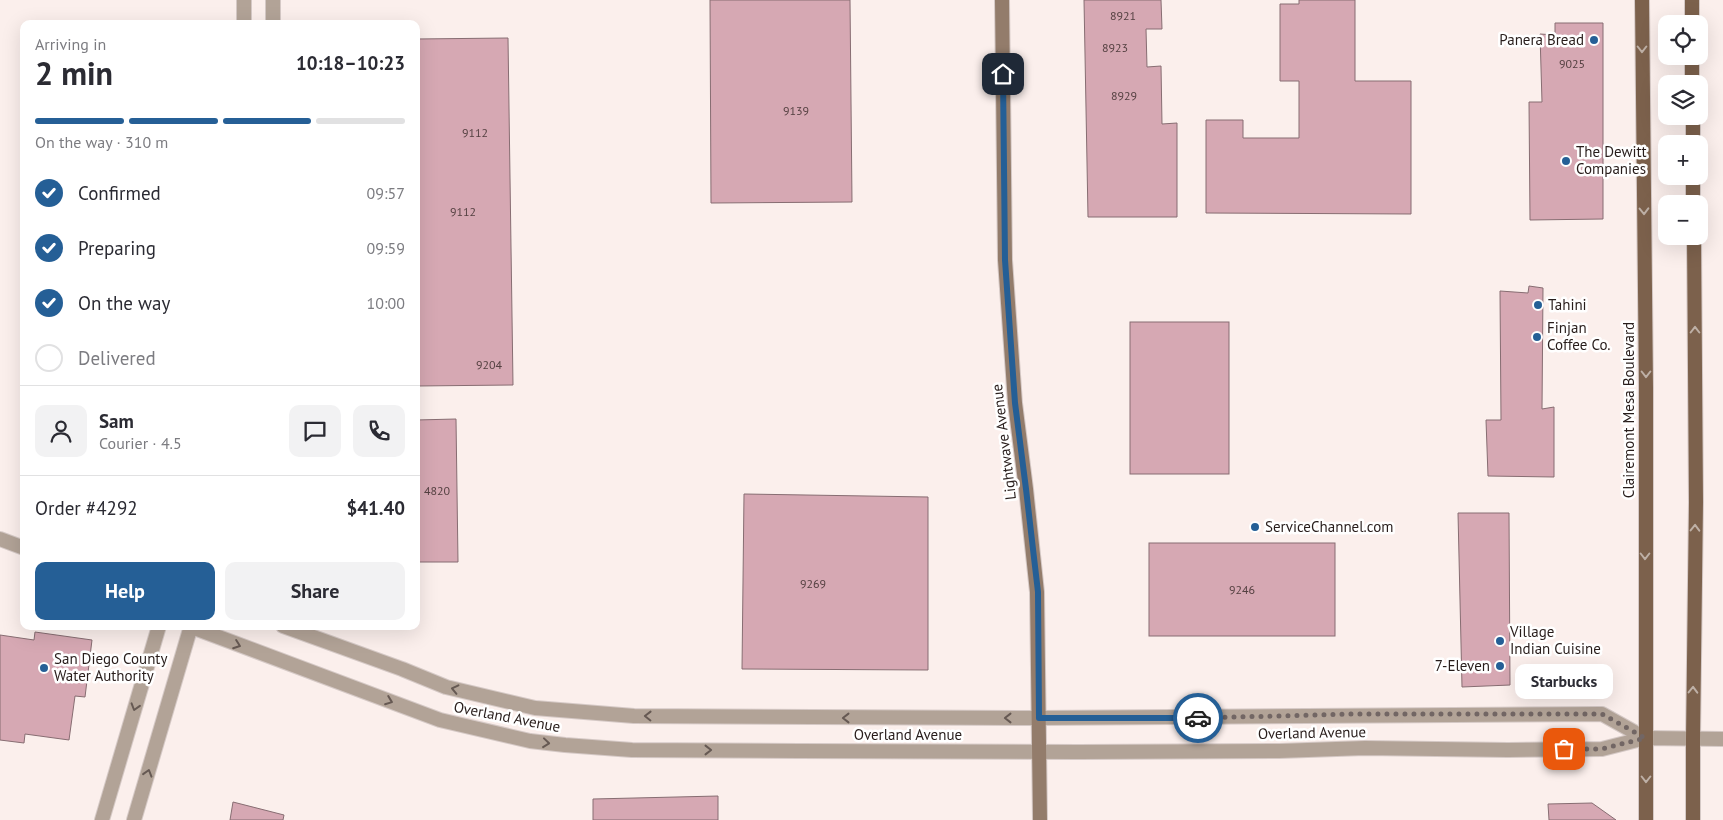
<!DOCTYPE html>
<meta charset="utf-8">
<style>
body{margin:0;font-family:"PT Sans",sans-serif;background:#f2f2f3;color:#2b2b33;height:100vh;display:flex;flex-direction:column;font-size:19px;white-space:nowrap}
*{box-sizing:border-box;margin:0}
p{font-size:16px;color:#7c7c81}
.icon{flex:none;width:28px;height:28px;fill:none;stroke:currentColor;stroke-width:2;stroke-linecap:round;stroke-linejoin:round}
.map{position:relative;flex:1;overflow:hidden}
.side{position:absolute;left:20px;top:20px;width:400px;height:610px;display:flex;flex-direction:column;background:#fff;border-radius:10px;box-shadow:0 5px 20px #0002}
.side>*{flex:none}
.tools{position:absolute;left:1658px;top:15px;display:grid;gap:10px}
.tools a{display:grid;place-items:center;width:50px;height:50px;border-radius:10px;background:#fff;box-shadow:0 5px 20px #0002;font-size:25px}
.pin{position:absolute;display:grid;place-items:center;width:42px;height:42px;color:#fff;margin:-21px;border-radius:10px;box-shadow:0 2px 8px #0006}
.courier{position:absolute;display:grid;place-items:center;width:50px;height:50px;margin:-25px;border:4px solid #255f96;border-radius:50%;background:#fff;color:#222;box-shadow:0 1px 6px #0007}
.bubble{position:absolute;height:35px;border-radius:10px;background:#fff;box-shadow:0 5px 20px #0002;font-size:16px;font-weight:800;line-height:35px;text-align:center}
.head em{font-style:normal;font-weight:800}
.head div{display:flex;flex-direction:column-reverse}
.head{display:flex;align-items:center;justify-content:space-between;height:85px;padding:0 15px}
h1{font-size:32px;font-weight:800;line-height:38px}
.bar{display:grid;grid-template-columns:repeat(4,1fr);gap:8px 5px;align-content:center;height:60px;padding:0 15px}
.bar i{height:6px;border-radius:4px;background:#e1e1e2}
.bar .current{background:#255f96}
.bar p{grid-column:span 4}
.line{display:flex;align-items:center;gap:12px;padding:0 15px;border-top:1px solid #e1e1e2}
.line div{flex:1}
.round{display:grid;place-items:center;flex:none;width:52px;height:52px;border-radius:10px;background:#f2f2f3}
ol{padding:0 15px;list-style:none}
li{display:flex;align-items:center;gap:15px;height:55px}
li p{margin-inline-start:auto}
li .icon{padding:5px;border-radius:50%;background:#255f96;color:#fff;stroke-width:4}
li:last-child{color:#7c7c81}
li i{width:28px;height:28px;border:2px solid #e1e1e2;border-radius:50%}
.cta{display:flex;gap:10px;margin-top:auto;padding:10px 15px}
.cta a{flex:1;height:58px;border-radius:10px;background:#255f96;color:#fff;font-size:20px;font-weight:800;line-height:58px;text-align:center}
.cta a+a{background:#f2f2f3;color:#2b2b33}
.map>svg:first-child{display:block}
</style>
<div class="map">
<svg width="1723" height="820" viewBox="0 0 1723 820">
<rect width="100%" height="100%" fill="#fbefec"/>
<g fill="#d6a8b3" stroke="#876d72">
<path d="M710,0H850L852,202L711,203Z"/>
<path d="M1084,0H1161L1162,29H1146L1147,67L1161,66L1162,124L1177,123V217H1088Z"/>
<path d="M1299,0H1355V81H1411V214L1206,213V120H1243V138H1299V81H1280V4H1299Z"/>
<path d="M1555,23H1603V219L1530,220L1529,102H1542L1540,34L1555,35Z"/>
<path d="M508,38L513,385L416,386V39Z"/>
<path d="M1529,286L1543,288L1542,409L1554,407V477L1488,476L1486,420H1501L1500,291L1528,293Z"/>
<rect x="1130" y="322" width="99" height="152"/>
<path d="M456,419L458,562H416V420Z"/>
<path d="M744,494L928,497V670L742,669Z"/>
<path d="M1458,513H1509L1510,685L1462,687Z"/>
<rect x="1149" y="543" width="186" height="93"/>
<path d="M35,632L92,640L85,697L75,696L69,740L25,734L24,743L0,740V635L34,640Z"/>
<path d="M718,796V820H593V799Z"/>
<path d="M233,802L284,815L283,820H230Z"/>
<path d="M1592,803L1616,820H1549L1548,804Z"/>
</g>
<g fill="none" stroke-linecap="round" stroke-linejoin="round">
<g stroke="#d5c9c6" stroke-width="16">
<g id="tertiary">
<path d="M244,0V24"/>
<path d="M273,0V24"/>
<path d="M0,539L24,548"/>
<path d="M189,626L440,720L530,741L565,745L632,750L799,751L1079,752L1279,751L1365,748L1508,750L1602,749L1645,738L1723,739"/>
<path d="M283,626L402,669L446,687L535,708L634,716L1039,718L1602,714L1645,738"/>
<path d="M102,820L159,626"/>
<path d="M134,820L191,626"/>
</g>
</g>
<g stroke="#d5c9c6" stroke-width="16">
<path id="secondary" d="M1002,0L1005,260L1015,403L1026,489L1037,592L1040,820"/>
</g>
<g stroke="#d5c9c6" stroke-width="16">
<g id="primary">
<path d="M1642,0L1646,387V820"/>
<path d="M1692,0V24"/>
<path d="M1692,56V84"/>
<path d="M1693,116V144"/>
<path d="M1693,176V204"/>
<path d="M1693,820V739L1696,502L1694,236"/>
</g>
</g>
<use href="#tertiary" stroke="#b2a397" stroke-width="14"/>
<use href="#secondary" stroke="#937c6b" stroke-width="14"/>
<use href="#primary" stroke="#7c614c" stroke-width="14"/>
</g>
<defs><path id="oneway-chevron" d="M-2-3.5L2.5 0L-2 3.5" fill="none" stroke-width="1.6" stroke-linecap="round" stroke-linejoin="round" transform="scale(1.25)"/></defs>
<g stroke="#beb0a6">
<use href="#oneway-chevron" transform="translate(1642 49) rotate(90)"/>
<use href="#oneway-chevron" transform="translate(1644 211) rotate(89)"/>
<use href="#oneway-chevron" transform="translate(1695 330) rotate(-90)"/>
<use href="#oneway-chevron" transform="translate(1646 374) rotate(90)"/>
<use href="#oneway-chevron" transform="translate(1695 528) rotate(-89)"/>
<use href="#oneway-chevron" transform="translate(1645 556) rotate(90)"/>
<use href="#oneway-chevron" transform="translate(1693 690) rotate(-89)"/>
<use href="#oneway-chevron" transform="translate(1646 779) rotate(90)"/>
</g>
<g stroke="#665953">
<use href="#oneway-chevron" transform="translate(237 645) rotate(20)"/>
<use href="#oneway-chevron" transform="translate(455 689) rotate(-167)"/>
<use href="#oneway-chevron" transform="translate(389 701) rotate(21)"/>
<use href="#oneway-chevron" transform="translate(135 707) rotate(107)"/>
<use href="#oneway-chevron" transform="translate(648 716) rotate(-179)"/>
<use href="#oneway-chevron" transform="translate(846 718) rotate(-180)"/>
<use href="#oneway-chevron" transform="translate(1008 718) rotate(180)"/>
<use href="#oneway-chevron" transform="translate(546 743) rotate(6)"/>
<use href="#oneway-chevron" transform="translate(708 750)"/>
<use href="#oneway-chevron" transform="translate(148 773) rotate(-73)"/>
</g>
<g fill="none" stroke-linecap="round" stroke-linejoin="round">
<path stroke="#726664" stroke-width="5" stroke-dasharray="0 9" d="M1198,718L1355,714H1602L1645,738L1602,749H1564"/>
<path stroke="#255f96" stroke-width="6" d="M1003,74L1005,260L1015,403L1026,489L1038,592L1039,718H1198"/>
</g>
<g fill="#255f96" stroke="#fff" stroke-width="2">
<circle cx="1594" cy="40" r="5"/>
<circle cx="1566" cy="161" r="5"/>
<circle cx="1538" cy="305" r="5"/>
<circle cx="1537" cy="337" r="5"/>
<circle cx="1255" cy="527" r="5"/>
<circle cx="1500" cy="641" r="5"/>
<circle cx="1500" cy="666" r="5"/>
<circle cx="44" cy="668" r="5"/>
</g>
<g text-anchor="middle" stroke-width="5" stroke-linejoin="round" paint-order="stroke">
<g font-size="12" fill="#544041">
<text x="1123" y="20">8921</text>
<text x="1115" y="52">8923</text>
<text x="1572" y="68">9025</text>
<text x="1124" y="100">8929</text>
<text x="796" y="115">9139</text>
<text x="475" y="137">9112</text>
<text x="463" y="216">9112</text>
<text x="489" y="369">9204</text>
<text x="437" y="495">4820</text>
<text x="813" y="588">9269</text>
<text x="1242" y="594">9246</text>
</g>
<g font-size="15" fill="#281d1b" stroke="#fff" text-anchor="start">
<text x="1584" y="45" text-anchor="end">Panera Bread</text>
<text x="1576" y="157">The Dewitt<tspan x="1576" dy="17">Companies</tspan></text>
<text x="1548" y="310">Tahini</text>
<text x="1547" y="333">Finjan<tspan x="1547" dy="17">Coffee Co.</tspan></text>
<text x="1265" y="532">ServiceChannel.com</text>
<text x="1510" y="637">Village<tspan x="1510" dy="17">Indian Cuisine</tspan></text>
<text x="54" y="664">San Diego County<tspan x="54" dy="17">Water Authority</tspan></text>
<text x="1490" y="671" text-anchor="end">7-Eleven</text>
</g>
<g font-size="15" fill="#281d1b" stroke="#fff">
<text transform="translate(1629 410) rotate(-90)" y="5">Clairemont Mesa Boulevard</text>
<text transform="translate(1004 442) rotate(-97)" y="5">Lightwave Avenue</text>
<text transform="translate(507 717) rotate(11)" y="5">Overland Avenue</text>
<text transform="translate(1312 733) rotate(-1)" y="5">Overland Avenue</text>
<text x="908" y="740">Overland Avenue</text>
</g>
</g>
</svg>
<div class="tools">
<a><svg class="icon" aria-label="locate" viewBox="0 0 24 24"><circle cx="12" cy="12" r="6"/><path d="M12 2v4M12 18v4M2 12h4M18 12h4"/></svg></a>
<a><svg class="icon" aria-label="layers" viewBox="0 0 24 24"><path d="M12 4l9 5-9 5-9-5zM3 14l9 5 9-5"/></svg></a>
<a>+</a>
<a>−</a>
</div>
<div class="pin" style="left:1564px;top:749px;background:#ea580c"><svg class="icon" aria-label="bag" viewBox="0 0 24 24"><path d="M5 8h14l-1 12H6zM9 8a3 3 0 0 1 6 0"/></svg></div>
<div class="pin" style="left:1003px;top:74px;background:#1f2937"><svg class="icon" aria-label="home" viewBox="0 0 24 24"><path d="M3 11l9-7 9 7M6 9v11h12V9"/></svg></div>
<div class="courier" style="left:1198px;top:718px"><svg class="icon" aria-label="car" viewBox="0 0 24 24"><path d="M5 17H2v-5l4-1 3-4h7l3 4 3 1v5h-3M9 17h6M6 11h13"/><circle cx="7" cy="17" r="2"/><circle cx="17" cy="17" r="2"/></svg></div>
<div class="bubble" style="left:1515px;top:664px;width:98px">Starbucks</div>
<section class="side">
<div class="head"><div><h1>2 min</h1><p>Arriving in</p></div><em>10:18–10:23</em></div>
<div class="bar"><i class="current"></i><i class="current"></i><i class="current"></i><i></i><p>On the way · 310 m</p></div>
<ol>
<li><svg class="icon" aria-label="check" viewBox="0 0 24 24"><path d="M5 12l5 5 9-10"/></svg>Confirmed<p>09:57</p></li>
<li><svg class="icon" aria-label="check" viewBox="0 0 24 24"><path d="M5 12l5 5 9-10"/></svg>Preparing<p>09:59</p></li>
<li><svg class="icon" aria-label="check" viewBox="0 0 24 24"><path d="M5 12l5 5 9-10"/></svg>On the way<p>10:00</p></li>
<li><i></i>Delivered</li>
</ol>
<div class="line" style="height:90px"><a class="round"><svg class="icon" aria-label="person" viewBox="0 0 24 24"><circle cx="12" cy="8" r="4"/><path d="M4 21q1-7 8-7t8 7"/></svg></a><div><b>Sam</b><p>Courier · 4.5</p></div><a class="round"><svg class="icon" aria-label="chat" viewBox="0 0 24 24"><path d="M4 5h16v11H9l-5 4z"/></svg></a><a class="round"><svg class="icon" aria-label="phone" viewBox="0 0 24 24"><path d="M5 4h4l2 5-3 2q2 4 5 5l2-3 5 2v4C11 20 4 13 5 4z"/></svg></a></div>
<div class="line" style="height:65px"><div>Order #4292</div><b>$41.40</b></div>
<div class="cta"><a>Help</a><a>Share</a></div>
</section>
</div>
